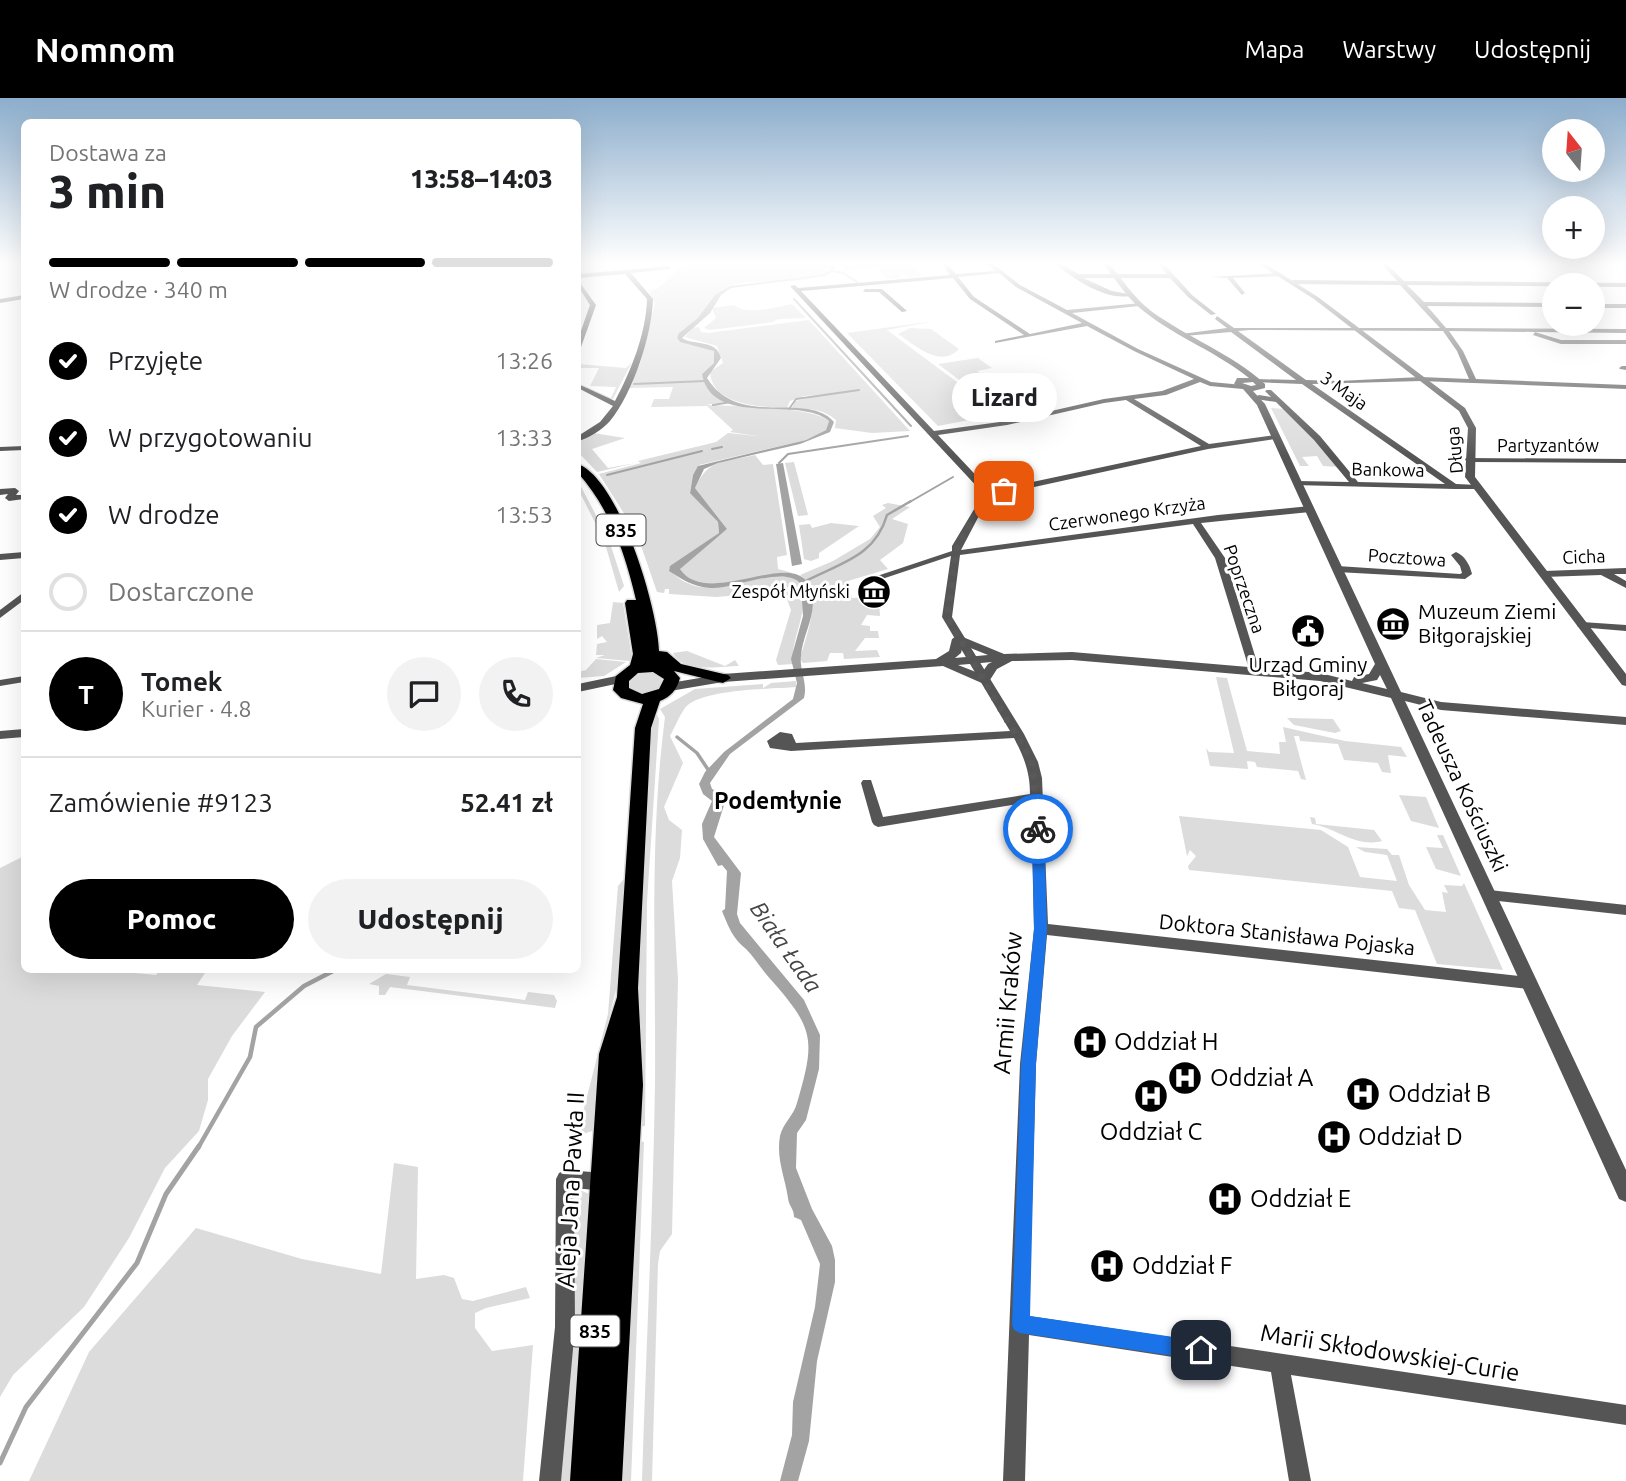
<!DOCTYPE html>
<html lang="pl">
<meta charset="utf-8">
<style>
body{margin:0;font-family:Ubuntu,sans-serif;background:#f2f2f2;color:#202124;height:100vh;display:flex;flex-direction:column;font-size:26px;white-space:nowrap}
*{box-sizing:border-box;margin:0}
p{font-size:23px;color:#757577}
.icon{flex:none;width:38px;height:38px;fill:none;stroke:currentColor;stroke-width:2;stroke-linecap:round;stroke-linejoin:round}
.map{position:relative;flex:1;overflow:hidden}
.panel{position:absolute;left:21px;top:21px;width:560px;height:854px;display:flex;flex-direction:column;background:#fff;border-radius:10px;box-shadow:0 7px 28px #0002}
.panel>*{flex:none}
.needle{width:46px;rotate:343deg}
.tools{position:absolute;left:1542px;top:21px;display:grid;gap:14px}
.tools a{display:grid;place-items:center;width:63px;height:63px;border-radius:50%;background:#fff;box-shadow:0 7px 28px #0002;font-size:35px}
.pin{position:absolute;display:grid;place-items:center;width:60px;height:60px;color:#fff;margin:-30px;border-radius:14px;box-shadow:0 4px 10px #0006}
.courier{position:absolute;display:grid;place-items:center;width:70px;height:70px;margin:-35px;border:5px solid #1a73e8;border-radius:50%;background:#fff;color:#222;box-shadow:0 2px 9px #0007}
.bubble{position:absolute;height:49px;border-radius:24px;background:#fff;box-shadow:0 7px 28px #0002;font-size:23px;font-weight:800;line-height:49px;text-align:center}
.overview em{font-style:normal;font-weight:800}
.overview div{display:flex;flex-direction:column-reverse}
.overview{display:flex;align-items:center;justify-content:space-between;height:119px;padding:0 28px}
h1{font-size:46px;font-weight:800;line-height:52px}
.bar{display:grid;grid-template-columns:repeat(4,1fr);gap:10px 7px;align-content:center;height:84px;padding:0 28px}
.bar i{height:9px;border-radius:5px;background:#e0e0e0}
.bar .selected{background:#000}
.bar p{grid-column:span 4}
.line{display:flex;align-items:center;gap:18px;padding:0 28px;border-top:2px solid #e0e0e0}
.line div{flex:1}
.round{display:grid;place-items:center;flex:none;width:74px;height:74px;border-radius:37px;background:#f2f2f2}
ol{padding:0 28px;list-style:none}
li{display:flex;align-items:center;gap:21px;height:77px}
li p{margin-inline-start:auto}
li .icon{padding:7px;border-radius:50%;background:#000;color:#fff;stroke-width:4}
li:last-child{color:#757577}
li i{width:38px;height:38px;border:4px solid #e0e0e0;border-radius:50%}
.action{display:flex;gap:14px;margin-top:auto;padding:14px 28px}
.action a{flex:1;height:80px;border-radius:42px;background:#000;color:#fff;font-size:28px;font-weight:800;line-height:80px;text-align:center}
.action a+a{background:#f2f2f2;color:#202124}
header{display:flex;align-items:center;gap:42px;box-sizing:border-box;height:98px;padding:0 35px;background:#000;color:#fff}
header strong{font-size:33px}
nav{display:flex;gap:38px;margin-inline-start:auto;font-size:24px}
.map>svg:first-child{display:block}
</style>
<header>
<strong>Nomnom</strong>
<nav><a>Mapa</a><a>Warstwy</a><a>Udostępnij</a></nav>
</header>
<div class="map">
<svg width="1626" height="1383" viewBox="0 0 1626 1383">
<rect width="100%" height="100%" fill="#fff"/>
<g fill="#dcdcdc">
<path d="M693,165H830L832,171C806,192 760,177 730,188C713,195 710,212 696,223C689,228 680,231 677,240L680,244L710,250L716,255L714,265L702,276L707,289L726,304L705,307C730,308 812,308 829,323L826,332L806,342L699,367L693,377L690,394L718,424L719,435L669,471C707,514 754,467 798,481C816,501 787,546 794,566L778,567L776,562L791,512L784,493L717,499L669,496V491H665L664,495L657,494L637,436L599,376L641,365L638,363L716,344L728,335L757,338L730,334L733,332L707,308L651,309L654,301H669L673,289L628,290L640,266L655,205L649,194L654,193L647,192L657,191L678,172L669,171L687,169Z"/>
<path d="M839,165H911L921,178L908,179L904,176L898,177L901,180L887,181L878,169L848,172L854,179Z"/>
<path d="M792,206L806,220L778,221L773,224L710,232L704,230L716,220L712,210L734,207C748,218 776,209 792,206Z"/>
<path d="M809,222L910,333L872,335L835,330L836,322C823,311 808,310 792,310L795,303L827,296L804,298L790,303L787,310C762,309 712,308 710,274L723,265L717,248L685,239L693,230L699,229L701,234L708,235Z"/>
<path d="M935,223L887,232L1000,316L938,328L847,235Z"/>
<path d="M910,230L931,231L959,251C940,271 915,247 898,236Z"/>
<path d="M978,260L992,270L977,273L991,283L966,287L938,266Z"/>
<path d="M632,264L613,301L606,302L578,285L611,300L616,289L590,288L599,270H578V266L626,270Z"/>
<path d="M1271,310L1286,311L1339,369L1323,368L1317,358L1302,359L1309,368H1300Z"/>
<path d="M593,335L625,340L592,351L608,370L636,365L597,374L578,354V344Z"/>
<path d="M755,357L763,367L773,366L787,457L777,459L778,471L793,475C758,472 705,506 680,471L681,468L727,431L695,390C709,359 726,364 755,357Z"/>
<path d="M794,364L808,417L798,418L785,365Z"/>
<path d="M578,383L609,442L624,488L619,494L604,442L578,391Z"/>
<path d="M888,405L910,409L892,421L908,426L903,445L880,462L888,471L848,483L852,500L869,499L870,503H879L880,518L867,517L861,527L870,528V533H878L879,540H865L855,553L877,552L880,559L844,561L843,555H830L827,563L803,565L800,561C806,537 825,494 800,477L833,463L870,441L880,429L873,418L886,410L882,407Z"/>
<path d="M831,425L859,428L819,455V460L811,463L804,461L799,427L810,426L812,430Z"/>
<path d="M613,504L623,505L632,561L629,563L596,560L605,557H596L597,546L607,544L602,538L597,541V527L610,525Z"/>
<path d="M687,553L725,568L735,562L739,568C721,568 684,576 673,555Z"/>
<path d="M596,561L626,564L604,578L578,580V574L586,572Z"/>
<path d="M643,574L654,575L662,579L661,590C650,598 638,598 628,589L629,582Z"/>
<path d="M1216,579L1227,580L1247,653L1280,656L1279,644H1286L1283,629L1345,643L1401,649L1407,659L1388,657L1391,675L1382,674L1378,665L1344,662L1338,646L1300,643L1299,638H1294L1306,682L1301,681L1298,673L1257,669L1255,664L1247,663L1248,671L1210,668L1206,650L1209,654L1234,655Z"/>
<path d="M796,583V589C772,591 700,591 685,610C679,618 674,631 670,638L683,665L664,709L669,722L682,732L680,760L672,783L678,882L672,1136L660,1153L658,1166L652,1383H642C646,1251 653,1118 655,985C656,863 649,741 665,619L660,611L695,591L763,586V590L771,585Z"/>
<path d="M656,614L659,621L647,804L645,1028L636,1029V889L648,649L653,615Z"/>
<path d="M1287,620L1333,621L1341,633L1335,635L1294,627Z"/>
<path d="M1399,697L1426,699L1439,730L1411,723Z"/>
<path d="M1179,718L1321,732L1348,749L1360,779L1397,783L1387,757L1365,754L1356,749L1387,751L1392,757H1399L1409,787L1425,812L1446,814L1442,794L1448,795L1444,787L1462,788L1464,785L1503,872L1437,866L1415,812L1399,810L1392,793L1189,772L1188,768L1196,758L1190,752L1187,758Z"/>
<path d="M1310,719L1315,720L1316,726L1374,732L1382,743C1355,750 1337,730 1312,726Z"/>
<path d="M1437,737H1443L1461,778L1436,771L1426,749L1443,750Z"/>
<path d="M24,758V872H102L156,877L160,872H207L197,887L265,894L232,938L208,981V1002L199,1033L165,1070L129,1140L84,1209L13,1277L0,1299V770Z"/>
<path d="M623,782L625,783L618,884L602,947L595,1032L577,1038L608,916L618,788Z"/>
<path d="M386,876L410,879L407,887L525,902L528,894L554,897L557,903L555,910L390,889L385,897H379V888L369,886Z"/>
<path d="M636,1042L644,1044L631,1383H619Z"/>
<path d="M394,1065L418,1069L416,1181L444,1177L454,1180L462,1201L473,1203L526,1189L530,1200L486,1210L475,1215V1230L492,1253L533,1247L523,1383H29L89,1254L196,1130L302,1161L381,1176Z"/>
<path d="M582,1093L592,1097L577,1383H559L572,1094Z"/>
</g>
<g fill="#a3a3a3">
<path d="M830,165H833L836,171L825,178L731,190L721,197L710,215L682,240C694,248 717,241 721,260L707,280C740,332 806,292 834,324L830,334L800,346L718,365L704,371L695,390L727,431L680,471C711,516 810,435 813,504C813,523 802,540 801,558C799,571 808,585 804,600L730,656L710,685L712,691L722,695L725,704L714,739L741,775L737,816L740,825L804,902L820,937L819,971L806,1022L797,1035L796,1070L812,1111L832,1148L835,1162V1184L817,1263L809,1343L798,1383H780L792,1337L793,1304L815,1209L820,1166L801,1122L794,1119C794,1110 789,1109 788,1100C785,1079 776,1061 780,1038C783,1025 794,1017 797,1005C815,943 815,932 773,884C763,874 756,861 746,851C733,841 728,828 722,813L725,811L727,773L722,767L718,768L703,741L702,726L712,703L703,696L699,686L705,674L724,654L793,601L797,585L791,561L803,518L801,486C785,466 733,492 710,490C693,489 682,481 669,473L670,468L719,435L718,424L690,395L693,377L698,368L806,342L826,332L829,323C799,297 712,331 702,276L714,265V253L680,244L677,240L679,235L698,220L715,197L730,188L822,177L831,172Z"/>
<path d="M783,365L802,466L792,468L776,366Z"/>
</g>
<g fill="none" stroke-linecap="round" stroke-linejoin="round">
<g stroke="#a3a3a3" stroke-width="2">
<path d="M832,173L843,175L857,184"/>
<path d="M794,201L911,328"/>
<path d="M634,286L705,283"/>
<path d="M713,307L731,304"/>
<path d="M789,311L796,301L859,292"/>
<path d="M712,351L722,349"/>
<path d="M779,365L788,356L908,338"/>
<path d="M607,377L702,353"/>
<path d="M908,405L953,379"/>
</g>
<path stroke="#a3a3a3" stroke-width="2.5" d="M804,484C840,465 875,459 887,417L911,403"/>
<path stroke="#a3a3a3" stroke-width="3.5" d="M677,639L697,655L709,673"/>
<path stroke="#a3a3a3" stroke-width="4.5" d="M198,1050L250,959L256,929L304,888L335,872"/>
<path stroke="#a3a3a3" stroke-width="5" d="M0,1365L26,1309L137,1165L166,1096L199,1048"/>
<g stroke="#dbdbdb" stroke-width="3">
<path id="primary" d="M578,366C620,382 658,511 659,553L667,554L681,566L728,577L731,580L723,585L674,573L680,580C677,591 671,599 660,603L651,630L638,890L643,987L622,1383H570L599,956L617,899L635,630L643,606L621,600L613,592L616,578L630,567L633,556L625,505L627,502H636C625,455 610,411 578,375ZM653,574L664,581L659,591L642,596L629,590V583L638,575Z"/>
</g>
<g fill="#555" fill-rule="evenodd">
<path d="M942,165H946L956,176L995,173L986,165H992L1020,187L1067,212L1141,205L1139,208L1072,215L1138,251L1211,284L1243,287L1246,289L1243,291L1210,288L1200,284L1166,297L1134,301L1209,346L1275,337L1279,339L1275,341L1208,351L1007,395L982,412L961,452L1218,417L1310,408L1314,411L1310,414L1201,425L1225,460L1260,574L1255,577L1250,574L1215,460L1193,426L960,457L952,519L1024,636L1038,664L1042,680L1048,826L1529,879L1534,881L1536,885L1534,889L1529,891L1047,837L1036,966L1029,1218L1626,1307V1327L1291,1277L1311,1383H1289L1271,1274L1029,1237L1025,1383H1003L1020,966L1034,831L1031,704L878,729L874,727L872,724L861,685L863,682H871L883,719L1030,696C1030,674 1024,659 1014,640L791,653L770,650L767,643L780,634L792,636L796,645L1010,633L942,519L951,458L873,484H867L865,482L952,453V448L976,408L990,398L981,393L790,188L795,187L798,190L950,177ZM999,175L1016,189L1082,225L1030,236L974,199L958,179ZM953,180L970,201L1024,237L995,243V245L1087,228L1134,253L1194,281L1162,293L1104,301L1007,323L934,333L801,193ZM1126,302L1201,348L1004,390L996,395L987,389L938,337L1007,327L1104,305Z"/>
<path d="M1054,165H1060L1078,176H1167L1157,165H1163L1192,197L1216,216L1211,217L1188,199L1170,180H1083L1112,193L1134,197C1108,205 1074,181 1054,165Z"/>
<path d="M1381,165H1386L1404,183L1626,185V189L1407,187L1424,204L1554,205V209L1427,208L1446,230L1626,231V235L1535,234L1561,242H1626V246H1561L1533,237L1535,234L1449,233L1463,253L1476,281L1626,287V291L1421,283L1312,286L1456,386L1478,387L1482,389L1478,391H1455L1294,387L1293,385L1297,383L1349,384L1314,342L1276,304L1256,301L1255,299L1259,297L1271,299L1265,293L1267,292H1271L1320,338L1358,384L1445,386L1302,286L1253,284V282L1255,281L1296,282L1231,234L1184,238L1181,236L1227,230L1215,221L1217,218L1234,230H1440L1400,187L1293,186L1290,184L1293,182L1397,183ZM1249,232L1443,233L1457,253L1469,281L1421,279L1338,283L1306,282L1238,233Z"/>
<path d="M669,168L671,171L631,175L653,201C652,237 633,295 610,323C602,332 589,340 578,343V338L600,324L613,308L578,290V286L615,303C631,273 646,236 647,201L625,176L578,180V176Z"/>
<path d="M1281,175L1283,178L1233,180L1245,195L1242,197L1227,180L1211,179Z"/>
<path d="M578,182L596,207L581,249L578,251V241L590,207L578,188Z"/>
<path d="M865,191H882L907,213L902,214L879,194H863Z"/>
<rect x="1592" y="206" width="34" height="4"/>
<path d="M1622,268H1626V272L1620,271L1619,270Z"/>
<path d="M24,348V352L0,353V349Z"/>
<path d="M1466,360L1626,361V365L1469,364L1465,362Z"/>
<path d="M15,390L19,393L16,397H24V401L9,403L5,400L8,396L0,397V391Z"/>
<path d="M24,454V460L0,462V456Z"/>
<path d="M1456,454C1465,458 1470,467 1472,476L1465,481L1337,474L1332,471L1337,468L1460,476L1462,475L1460,468L1451,457Z"/>
<path d="M1626,470V476H1614L1626,483V490L1601,477L1544,479L1539,476L1544,473Z"/>
<path d="M24,494V502L0,520V512Z"/>
<path d="M1582,524L1626,527V533L1578,529L1577,527Z"/>
<path d="M24,578V584L0,588V582Z"/>
<path d="M1489,792L1626,807V817L1489,802L1484,801L1482,797L1484,793Z"/>
<path d="M565,1072L605,1075L611,1078L614,1084L611,1090L605,1093L574,1090L575,1229L561,1383H539L555,1229L556,1081L559,1075Z"/>
</g>
<g fill="#555" fill-rule="evenodd">
<path d="M1103,165H1109C1122,181 1134,200 1151,213C1188,240 1231,255 1265,286V290L1253,293L1265,306L1401,594L1441,604L1626,619V627L1441,612L1405,603L1626,1072V1104L1619,1101L1391,600L1320,583L1072,562L1012,563L997,571L988,585L984,586L943,568L723,584L670,593L664,589L670,585L723,576L936,561L949,553L952,541L958,537L1004,556L1072,554L1320,575L1352,583L1354,579L1369,576L1375,566L1257,307L1243,291L1234,286L1237,280H1249C1217,254 1178,240 1146,215C1128,202 1116,182 1103,165ZM1253,284L1256,287L1251,288L1242,285ZM963,547L988,557L955,560L961,555ZM992,564L988,566L981,576L958,567ZM1380,577L1387,591L1362,585L1377,582Z"/>
<path d="M1257,165H1264L1318,199L1465,310L1476,330L1475,379L1626,576V588L1622,587L1465,379L1468,330L1459,313L1314,201Z"/>
<path d="M24,197V201L0,205V201Z"/>
<path d="M621,577L625,578L627,581L625,584L578,594V586Z"/>
<path d="M24,631V639L0,641V633Z"/>
</g>
<use href="#primary" fill="#000" fill-rule="evenodd"/>
</g>
<linearGradient id="sky" x2="0" y2="1"><stop stop-color="#8cadcc"/><stop offset="0.46" stop-color="#fff"/><stop offset="1" stop-color="#fff" stop-opacity="0"/></linearGradient>
<rect width="1626" height="358" fill="url(#sky)"/>
<path fill="#1a73e8" d="M1038,727L1044,731L1047,831L1036,966L1030,1218L1201,1243L1208,1246L1210,1252L1208,1259L1201,1262L1020,1235L1014,1232L1012,1226L1021,966L1034,831L1032,731Z"/>
<g fill="none" stroke-linecap="round" stroke-linejoin="round">
<path stroke="#595959" stroke-width="7" stroke-dasharray="0 12.6" d="M1004,393L979,411L957,448L947,519L1032,664L1038,731"/>
</g>
<defs>
<g id="museum-disc" transform="scale(1.75)"><circle r="9.5" fill="#000" stroke="#fff"/><path d="M0-6L6-3V-2H-6V-3ZM-5-1h2V3h-2ZM-1-1h2V3h-2ZM3-1h2V3H3ZM-6 4H6V6H-6Z" fill="#fff"/></g>
<g id="civic-disc" transform="scale(1.75)"><circle r="9.5" fill="#000" stroke="#fff"/><path d="M-.6-6.5H3V-4.5H.6V-3L4-1V1h2V6H-6V1h2V-1L-.6-3ZM-1.2 2.5V6h2.4V2.5Z" fill="#fff"/></g>
<g id="hospital-disc" transform="scale(1.75)"><circle r="9.5" fill="#000" stroke="#fff"/><path d="M-5-5h3v3.5h4V-5h3V5h-3V1.5h-4V5h-3Z" fill="#fff"/></g>
</defs>
<g fill-rule="evenodd">
<use href="#museum-disc" x="874" y="494"/>
<use href="#museum-disc" x="1393" y="526"/>
<use href="#civic-disc" x="1308" y="533"/>
<use href="#hospital-disc" x="1090" y="944"/>
<use href="#hospital-disc" x="1185" y="980"/>
<use href="#hospital-disc" x="1363" y="996"/>
<use href="#hospital-disc" x="1151" y="998"/>
<use href="#hospital-disc" x="1334" y="1039"/>
<use href="#hospital-disc" x="1225" y="1101"/>
<use href="#hospital-disc" x="1107" y="1168"/>
</g>
<g text-anchor="middle" stroke-width="6" stroke-linejoin="round" paint-order="stroke">
<g font-size="18" fill="#000" stroke="#fff">
<text transform="translate(1344 293) rotate(35)" y="6">3 Maja</text>
<text x="1548" y="354">Partyzantów</text>
<text transform="translate(1455 352) rotate(-95)" y="6">Długa</text>
<text transform="translate(1388 372) rotate(1)" y="6">Bankowa</text>
<text transform="translate(1127 416) rotate(-8)" y="6">Czerwonego Krzyża</text>
<text transform="translate(1584 459) rotate(-2)" y="6">Cicha</text>
<text transform="translate(1407 460) rotate(4)" y="6">Pocztowa</text>
<text transform="translate(1244 491) rotate(71)" y="6">Poprzeczna</text>
</g>
<g font-size="18" fill="#000" stroke="#fff" text-anchor="end">
<text x="850" y="500">Zespół Młyński</text>
</g>
<g fill="#fff" stroke="#4c4c4c" stroke-width="2">
<rect x="596.5" y="416.5" width="49" height="31" rx="5"/>
<rect x="570.5" y="1217.5" width="49" height="31" rx="5"/>
</g>
<g font-size="19" font-weight="bold" fill="#000">
<text x="621" y="439">835</text>
<text x="595" y="1240">835</text>
</g>
<g font-size="21" fill="#000" stroke="#fff" text-anchor="start">
<text x="1418" y="521">Muzeum Ziemi<tspan x="1418" dy="24">Biłgorajskiej</tspan></text>
<text x="1308" y="574" text-anchor="middle">Urząd Gminy<tspan x="1308" dy="24">Biłgoraj</tspan></text>
</g>
<g font-size="21" fill="#000" stroke="#fff">
<text transform="translate(1462 688) rotate(65)" y="7">Tadeusza Kościuszki</text>
<text transform="translate(1287 837) rotate(6)" y="7">Doktora Stanisława Pojaska</text>
</g>
<g font-size="23" font-weight="bold" fill="#000" stroke="#fff">
<text x="778" y="711">Podemłynie</text>
</g>
<g font-size="23" font-style="italic" fill="#444" stroke="#fff">
<text transform="translate(786 849) rotate(55)" y="8">Biała Łada</text>
</g>
<g font-size="24" fill="#000" stroke="#fff">
<text transform="translate(1008 905) rotate(-85)" y="8">Armii Kraków</text>
<text transform="translate(571 1092) rotate(-87)" y="8">Aleja Jana Pawła II</text>
<text transform="translate(1390 1255) rotate(9)" y="8">Marii Skłodowskiej-Curie</text>
</g>
<g font-size="24" fill="#000" stroke="#fff" text-anchor="start">
<text x="1114" y="952">Oddział H</text>
<text x="1210" y="988">Oddział A</text>
<text x="1388" y="1004">Oddział B</text>
<text x="1151" y="1042" text-anchor="middle">Oddział C</text>
<text x="1358" y="1047">Oddział D</text>
<text x="1250" y="1109">Oddział E</text>
<text x="1132" y="1176">Oddział F</text>
</g>
</g>
</svg>
<div class="tools">
<a><svg class="needle" viewBox="-14 -14 28 28"><path d="M0-13l5 13h-10z" fill="#e53935"/><path d="M0 13l5-13h-10z" fill="#757577"/></svg></a>
<a>+</a>
<a>−</a>
</div>
<div class="pin" style="left:1004px;top:393px;background:#ea580c"><svg class="icon" aria-label="bag" viewBox="0 0 24 24"><path d="M5 8h14l-1 12H6zM9 8a3 3 0 0 1 6 0"/></svg></div>
<div class="pin" style="left:1201px;top:1252px;background:#1f2937"><svg class="icon" aria-label="home" viewBox="0 0 24 24"><path d="M3 11l9-7 9 7M6 9v11h12V9"/></svg></div>
<div class="courier" style="left:1038px;top:731px"><svg class="icon" aria-label="bike" viewBox="0 0 24 24"><circle cx="6" cy="16" r="4"/><circle cx="18" cy="16" r="4"/><path d="M6 16l4-8h5l3 8M10 8l3 8H6M13 5h3"/></svg></div>
<div class="bubble" style="left:952px;top:275px;width:105px">Lizard</div>
<section class="panel">
<div class="overview"><div><h1>3 min</h1><p>Dostawa za</p></div><em>13:58–14:03</em></div>
<div class="bar"><i class="selected"></i><i class="selected"></i><i class="selected"></i><i></i><p>W drodze · 340 m</p></div>
<ol>
<li><svg class="icon" aria-label="check" viewBox="0 0 24 24"><path d="M5 12l5 5 9-10"/></svg>Przyjęte<p>13:26</p></li>
<li><svg class="icon" aria-label="check" viewBox="0 0 24 24"><path d="M5 12l5 5 9-10"/></svg>W przygotowaniu<p>13:33</p></li>
<li><svg class="icon" aria-label="check" viewBox="0 0 24 24"><path d="M5 12l5 5 9-10"/></svg>W drodze<p>13:53</p></li>
<li><i></i>Dostarczone</li>
</ol>
<div class="line" style="height:126px"><b class="round" style="background:#000;color:#fff">T</b><div><b>Tomek</b><p>Kurier · 4.8</p></div><a class="round"><svg class="icon" aria-label="chat" viewBox="0 0 24 24"><path d="M4 5h16v11H9l-5 4z"/></svg></a><a class="round"><svg class="icon" aria-label="phone" viewBox="0 0 24 24"><path d="M5 4h4l2 5-3 2q2 4 5 5l2-3 5 2v4C11 20 4 13 5 4z"/></svg></a></div>
<div class="line" style="height:91px"><div>Zamówienie #9123</div><b>52.41 zł</b></div>
<div class="action"><a>Pomoc</a><a>Udostępnij</a></div>
</section>
</div>
